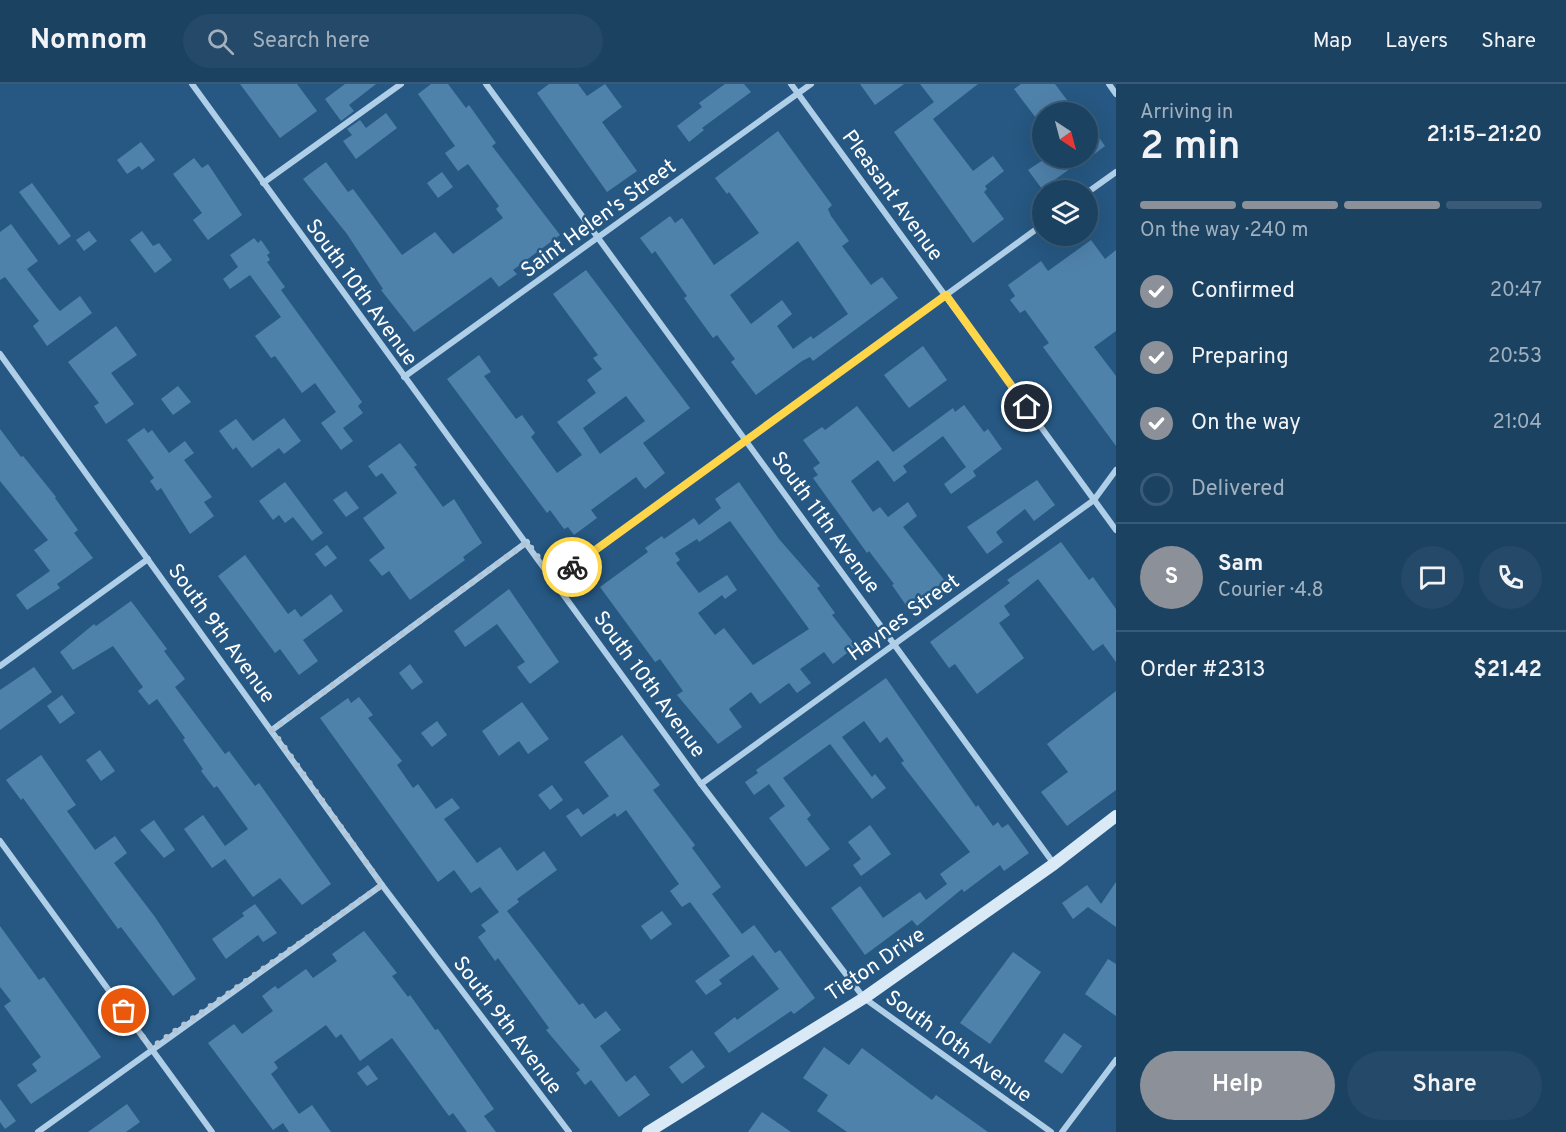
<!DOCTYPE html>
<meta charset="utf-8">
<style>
body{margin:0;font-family:Overpass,sans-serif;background:#254968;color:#f1f3f6;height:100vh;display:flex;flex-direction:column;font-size:22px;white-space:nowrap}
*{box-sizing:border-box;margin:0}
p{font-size:20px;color:#a0b0be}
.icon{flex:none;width:33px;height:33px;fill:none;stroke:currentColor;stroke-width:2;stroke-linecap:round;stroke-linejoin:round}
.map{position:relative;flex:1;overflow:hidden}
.sheet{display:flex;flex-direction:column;background:#1c4262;width:450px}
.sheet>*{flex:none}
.needle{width:39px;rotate:144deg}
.fabs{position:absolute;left:1032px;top:18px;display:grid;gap:12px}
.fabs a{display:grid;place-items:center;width:66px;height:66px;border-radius:50%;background:#1c4262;box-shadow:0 6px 24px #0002,0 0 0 2px #3a5b77;font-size:30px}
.pin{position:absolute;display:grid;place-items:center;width:51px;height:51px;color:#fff;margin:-26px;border:3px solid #fff;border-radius:50%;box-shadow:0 2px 6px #0007}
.courier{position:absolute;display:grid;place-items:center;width:60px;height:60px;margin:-30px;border:4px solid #ffd54a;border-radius:50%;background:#fff;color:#222;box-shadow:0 2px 8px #0007}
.overview em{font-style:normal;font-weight:600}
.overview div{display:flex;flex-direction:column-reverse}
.overview{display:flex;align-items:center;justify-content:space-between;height:102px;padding:0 24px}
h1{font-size:39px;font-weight:600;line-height:45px}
.bar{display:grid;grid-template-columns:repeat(4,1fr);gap:9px 6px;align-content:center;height:72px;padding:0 24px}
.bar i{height:8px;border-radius:4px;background:#3a5b77}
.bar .active{background:#8c9099}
.bar p{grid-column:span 4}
.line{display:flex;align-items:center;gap:15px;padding:0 24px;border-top:2px solid #3a5b77}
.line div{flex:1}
.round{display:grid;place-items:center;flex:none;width:63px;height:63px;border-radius:32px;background:#254968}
ol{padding:0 24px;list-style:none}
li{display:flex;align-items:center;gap:18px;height:66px}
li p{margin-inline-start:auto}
li .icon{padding:6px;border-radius:50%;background:#8c9099;color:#fff;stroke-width:4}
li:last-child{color:#a0b0be}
li i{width:33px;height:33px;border:3px solid #3a5b77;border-radius:50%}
.action{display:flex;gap:12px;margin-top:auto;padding:12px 24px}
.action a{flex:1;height:69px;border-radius:36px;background:#8c9099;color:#fff;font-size:24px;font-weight:600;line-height:69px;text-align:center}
.action a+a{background:#254968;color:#f1f3f6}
header{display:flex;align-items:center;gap:36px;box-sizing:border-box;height:84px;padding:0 30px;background:#1c4262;border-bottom:2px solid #3a5b77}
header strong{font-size:28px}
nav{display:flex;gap:33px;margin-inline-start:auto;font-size:21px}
.search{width:420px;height:54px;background:#254968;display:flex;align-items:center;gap:15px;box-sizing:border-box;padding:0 21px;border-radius:33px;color:#a0b0be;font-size:22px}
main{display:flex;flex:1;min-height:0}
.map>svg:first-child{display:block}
</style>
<header>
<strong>Nomnom</strong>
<div class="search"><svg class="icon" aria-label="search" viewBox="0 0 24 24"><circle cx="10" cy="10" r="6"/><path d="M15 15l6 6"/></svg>Search here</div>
<nav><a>Map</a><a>Layers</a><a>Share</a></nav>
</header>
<main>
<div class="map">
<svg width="1116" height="1048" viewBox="0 0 1116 1048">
<rect width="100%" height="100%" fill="#265883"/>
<g fill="#4f82ab" fill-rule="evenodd">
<path d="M240,0H297L317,27L280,54Z"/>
<path d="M345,0H376L349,21L354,27L341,37L325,15Z"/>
<path d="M431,0H448L466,24L469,21L496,59L492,62L560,151L513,186L517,190L499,203L491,193L414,248L381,206L383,205L347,150L303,95L326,78L348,108L353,105L402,171L435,148L453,170L503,134L496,125L499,122L468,80L458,87L445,69L455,62L418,10Z"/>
<path d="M549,0H578L587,12L605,0L622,23L602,38L637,87L607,108L537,9Z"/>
<path d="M725,0H744L751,8L702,44L704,46L689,58L677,42L702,23L699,19Z"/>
<path d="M860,0H904L875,21Z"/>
<path d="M920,0H978L933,35L973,87L993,72L1004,87L985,102L987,105L984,108L1004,135L973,159L894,48L934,18Z"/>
<path d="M1021,0H1055L1076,28H1042V42L1014,5Z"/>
<path d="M386,29L397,44L356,75L343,57L352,51L347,45L360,36L366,44Z"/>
<path d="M1088,38L1105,62L1088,75Z"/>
<path d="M778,47L832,121L828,125L831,132L849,157L842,162L871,201L882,193L898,214L813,277L810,273L802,277L756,311L731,278L735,275L717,251L713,254L684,214L687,212L655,167L652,170L640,154L670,132L675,139L682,134L714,181L759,149L729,108L727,110L715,94ZM798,157L848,230L813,255L811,252L793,265L777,242L792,230L782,216L751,240L730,211Z"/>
<path d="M141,58L155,76L142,86L139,82L127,90L117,76Z"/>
<path d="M194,74L202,84L208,80L242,131L208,156L193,136L202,129L173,90Z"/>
<path d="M1046,74H1085L1042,105L1028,86Z"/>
<path d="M442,88L453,103L438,114L427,99Z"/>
<path d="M32,99L71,152L59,161L19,108Z"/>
<path d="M11,140L38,177L27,185L57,224L60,227L80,212L92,229L47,262L33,242L39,237L5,193L0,196V148Z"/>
<path d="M89,147L97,157L84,167L76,156Z"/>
<path d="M142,147L153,162L159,159L172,176L155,189L130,156Z"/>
<path d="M254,154L258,159L261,156L270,169L267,171L270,176L267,178L285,203L281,206L362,318L358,322L363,329L343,344L353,357L341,366L321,339L336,328L315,299L302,309L275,272L271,274L255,252L281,233L250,191L230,205L223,195L238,183L230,171Z"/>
<path d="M1091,156L1105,175L1116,166V247L1094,263L1116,292V362L1043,263L1049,259L1025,226L1020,229L1010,216L1015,212L1008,201L1041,177L1048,187Z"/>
<path d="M586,186L690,324L643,359L665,389L645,405L636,393L591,426L597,434L574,451L568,443L564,445L550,426L547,429L447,295L479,271L491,288L484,292L516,335L522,331L535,349L531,353L557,389L582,371L557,338L596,309L587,296L602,285L593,274L598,271L553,210ZM626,312L645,337L600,370L583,344Z"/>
<path d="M116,242L137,271L111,289L134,320L106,340L94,322L99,319L68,278Z"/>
<path d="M923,262L947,296L909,324L884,291Z"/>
<path d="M178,302L191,318L173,331L161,315Z"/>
<path d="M964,321L984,348L988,345L1002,365L973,387L976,392L951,410L944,400L966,383L943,352L903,382L907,388L894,398L878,376L851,397L873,428L880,423L888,433L908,418L917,432L903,443L945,497L908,524L892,501L894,500L869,467L867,469L813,394L818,391L813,384L820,379L803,356L822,343L825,346L857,322L893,368L953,324L955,328Z"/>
<path d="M284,334L301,357L284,370L279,364L252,384L236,363L233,366L219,347L236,335L253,357Z"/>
<path d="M144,344L148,349L152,346L169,369L185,357L194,369L184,376L212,413L204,418L214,432L190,450L161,404L157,407L150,397L154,394L127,356Z"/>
<path d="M0,345L21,373L23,372L56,413L55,414L78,446L74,449L93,474L57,500L60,504L27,526L16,511L50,487L34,466L48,456L0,397Z"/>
<path d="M400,359L417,381L414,383L443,423L454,415L482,459L463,473L465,476L410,516L389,487L382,492L369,476L385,464L363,434L397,409L382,389L376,393L368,382Z"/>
<path d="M1037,396L1055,421L1034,437L1025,425L996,448L1003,458L987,470L967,443Z"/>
<path d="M285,398L323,449L312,457L293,433L285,439L279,431L273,436L259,417Z"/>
<path d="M739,398L779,455L820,502L817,504L835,529L832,531L856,562L833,580L824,568L800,585L811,599L797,609L789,599L760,620L751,608L729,625L742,643L718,660L677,611L683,607L660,575L655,578L600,503L648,468L645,464L662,452L664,455L694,434L699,441L721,424L715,415ZM730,437L809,545L753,581L724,544L715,551L698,529L722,511L725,515L737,506L727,491L699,509L676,479L680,476L675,469L697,455L699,458Z"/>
<path d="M346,407L359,424L346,433L333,416Z"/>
<path d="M1061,458L1089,496L1093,493L1116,525V578L1103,560L1093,567L1038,495L1004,522L1010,531L999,539L1024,574L977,610L955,580L949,584L930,558L1010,499L1007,496Z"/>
<path d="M327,461L337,474L325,483L315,470Z"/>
<path d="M245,471L288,530L295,525L301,533L331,510L343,527L303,556L318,577L299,591L280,565L275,569L218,492Z"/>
<path d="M509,505L559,578L530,600L517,583L525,578L497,540L465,563L454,547Z"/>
<path d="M131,517L167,565L164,567L185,595L175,603L225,670L229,667L255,702L259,699L331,800L302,821L280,794L253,813L225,775L212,784L184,745L203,731L225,762L248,745L217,702L214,704L201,687L203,685L183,656L185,654L157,615L149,621L138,607L143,603L113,562L73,586L60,568L94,540L96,542Z"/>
<path d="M410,580L423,598L412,606L399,589Z"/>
<path d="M34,583L52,608L0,646V606Z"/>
<path d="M886,594L976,723L978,721L993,742L998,738L1002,744L1008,740L1029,769L1004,787L1000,781L964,808L962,805L917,842L912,836L865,871L831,824L860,802L883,834L920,808L926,816L947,800L940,790L970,768L901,679L904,677L887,653L880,659L864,637L842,653L872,693L875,690L886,704L872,715L830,660L783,694L811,731L807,735L830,765L806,783L769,734L785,722L769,700L754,711L745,698L758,689L756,686Z"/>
<path d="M1116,607V706L1067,742L1041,708L1068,688L1047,660Z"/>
<path d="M62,611L75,629L60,640L47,622Z"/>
<path d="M359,613L373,631L368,634L402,677L397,681L413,704L418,700L436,725L452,714L460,724L444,735L477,779L500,763L517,787L544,767L557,786L517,815L519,818L507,827L579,921L583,919L595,935L606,927L621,946L600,962L626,998L635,991L650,1011L619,1033L591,996L585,1001L576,989L580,986L546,946L549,944L498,874L495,877L478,853L486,847L481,841L499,828L480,803L471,809L454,786L438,798L320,634L348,614L351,619Z"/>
<path d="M522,618L549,655L528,670L519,657L499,672L482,647Z"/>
<path d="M437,637L447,651L432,663L421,649Z"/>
<path d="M622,651L660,701L653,706L695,761L692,764L721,803L712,810L742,850L754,841L775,869L780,866L815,914L794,930L791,927L729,969L714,949L735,933L737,936L779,905L753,871L719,896L722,900L706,911L695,897L730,872L690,818L682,823L670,807L679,800L626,726L617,733L615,729L581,753L566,732L578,724L583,731L609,712L584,678Z"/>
<path d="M100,666L115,687L101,697L86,676Z"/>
<path d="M41,671L76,721L67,727L95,766L115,752L127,769L114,779L155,833L196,895L173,912L121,843L118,845L23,714L21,716L6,696Z"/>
<path d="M552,701L563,716L550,726L538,711Z"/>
<path d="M154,736L175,766L164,774L140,746Z"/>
<path d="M870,741L891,770L861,792L853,781L861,775L848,758Z"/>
<path d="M1116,798V843L1088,823L1073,835L1062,819L1087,801L1101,820Z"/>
<path d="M255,820L277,849L263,858L258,851L226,875L212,855L244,832L242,829Z"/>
<path d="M662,827L672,840L651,856L641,842Z"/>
<path d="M0,842L39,896L44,893L101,973L31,1020L17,1001L37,987L32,980L41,973L4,922L11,917L0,903Z"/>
<path d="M364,847L397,889L392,892L408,913L410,911L435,946L438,945L494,1025L484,1032L496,1048H467L453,1029L449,1032L392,954L360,977L341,950L336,954L326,941L274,978L278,984L271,990L299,1030L312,1021L331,1048H289L283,1039L273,1046L208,959L234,940L242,950L273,927L262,912L275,902L278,905L306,885L313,894L337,877L332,870Z"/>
<path d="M1013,868L1041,888L990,960L960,939Z"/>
<path d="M1108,875L1116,880V932L1085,910Z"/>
<path d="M1064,949L1082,962L1062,990L1044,977Z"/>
<path d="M824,963L849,981L862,964L932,1016L936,1011L988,1048H847L817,1027L828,1011L803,994Z"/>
<path d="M692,966L705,983L682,1000L669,983Z"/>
<path d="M368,981L378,995L367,1002L357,989Z"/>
<path d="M0,1015L16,1037L5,1045L0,1038Z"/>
<path d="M127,1020L140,1038L126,1048H88Z"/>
<path d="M762,1028L791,1048H748Z"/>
</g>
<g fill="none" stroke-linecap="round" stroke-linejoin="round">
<g stroke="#afcee7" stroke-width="6">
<path d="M192,0L701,700L864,914L1051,1048"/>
<path d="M486,0L1054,780"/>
<path d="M791,0L1116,446"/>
<path d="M1109,0L1116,10"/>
<path d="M263,99L401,0"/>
<path d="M1088,108L1116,88"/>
<path d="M0,270L382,801L569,1048"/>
<path d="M404,293L811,0"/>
<path d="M555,496L1042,141"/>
<path d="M0,582L148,475"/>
<path d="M272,646L527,458"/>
<path d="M701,700L1094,416L1116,386"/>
<path d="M0,757L212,1048"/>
<path d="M38,1048L382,801"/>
<path d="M1062,1048L1116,976"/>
</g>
<path stroke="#d9e9f6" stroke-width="12" d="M648,1048L864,914L1054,780L1116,732"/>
</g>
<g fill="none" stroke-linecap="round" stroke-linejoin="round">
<path stroke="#b3c5d4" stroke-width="6" stroke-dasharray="0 10.8" d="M124,927L151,964L382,801L272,646L527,458L555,496L572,483"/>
<path stroke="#ffd54a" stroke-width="8" d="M572,483L946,211L1027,323"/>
</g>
<g text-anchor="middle" stroke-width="5" stroke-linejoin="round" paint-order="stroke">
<g font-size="21" fill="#fff" stroke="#265883">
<text transform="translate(893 111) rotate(54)" y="7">Pleasant Avenue</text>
<text transform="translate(598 134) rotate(-36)" y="7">Saint Helen's Street</text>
<text transform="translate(362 208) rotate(54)" y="7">South 10th Avenue</text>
<text transform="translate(826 438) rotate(54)" y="7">South 11th Avenue</text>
<text transform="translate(903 533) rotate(-36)" y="7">Haynes Street</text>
<text transform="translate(222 549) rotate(54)" y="7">South 9th Avenue</text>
<text transform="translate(650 600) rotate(54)" y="7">South 10th Avenue</text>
<text transform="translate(875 880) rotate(-34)" y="7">Tieton Drive</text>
<text transform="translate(508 941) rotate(53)" y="7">South 9th Avenue</text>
<text transform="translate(959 962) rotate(36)" y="7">South 10th Avenue</text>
</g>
</g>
</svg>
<div class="fabs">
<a><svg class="needle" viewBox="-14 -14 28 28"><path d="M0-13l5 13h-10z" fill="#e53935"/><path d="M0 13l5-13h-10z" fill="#a0b0be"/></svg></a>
<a><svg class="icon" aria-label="layers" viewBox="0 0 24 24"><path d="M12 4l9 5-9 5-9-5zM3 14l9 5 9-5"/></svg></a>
</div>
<div class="pin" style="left:124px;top:927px;background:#ea580c"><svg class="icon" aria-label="bag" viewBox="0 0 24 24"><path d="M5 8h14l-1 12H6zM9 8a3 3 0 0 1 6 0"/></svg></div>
<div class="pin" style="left:1027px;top:323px;background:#1f2937"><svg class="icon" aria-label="home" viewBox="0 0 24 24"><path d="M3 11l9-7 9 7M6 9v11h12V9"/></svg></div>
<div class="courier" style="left:572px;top:483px"><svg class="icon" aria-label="bike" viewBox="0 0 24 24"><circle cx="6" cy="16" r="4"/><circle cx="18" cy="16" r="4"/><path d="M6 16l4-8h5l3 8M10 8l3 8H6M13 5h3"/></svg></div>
</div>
<section class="sheet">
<div class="overview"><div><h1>2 min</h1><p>Arriving in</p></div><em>21:15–21:20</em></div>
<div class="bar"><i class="active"></i><i class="active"></i><i class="active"></i><i></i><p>On the way · 240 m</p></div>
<ol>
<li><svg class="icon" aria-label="check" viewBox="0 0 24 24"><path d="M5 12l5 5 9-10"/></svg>Confirmed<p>20:47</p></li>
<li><svg class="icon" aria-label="check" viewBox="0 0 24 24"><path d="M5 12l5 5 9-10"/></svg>Preparing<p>20:53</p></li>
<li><svg class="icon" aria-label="check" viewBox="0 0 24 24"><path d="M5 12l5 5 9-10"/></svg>On the way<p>21:04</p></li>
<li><i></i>Delivered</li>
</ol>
<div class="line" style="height:108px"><b class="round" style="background:#8c9099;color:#fff">S</b><div><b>Sam</b><p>Courier · 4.8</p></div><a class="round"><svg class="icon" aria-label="chat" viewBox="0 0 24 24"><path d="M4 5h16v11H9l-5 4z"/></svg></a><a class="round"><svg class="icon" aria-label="phone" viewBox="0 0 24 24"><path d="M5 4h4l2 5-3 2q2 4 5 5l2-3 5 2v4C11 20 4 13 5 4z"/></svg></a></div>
<div class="line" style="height:78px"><div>Order #2313</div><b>$21.42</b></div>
<div class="action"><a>Help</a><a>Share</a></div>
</section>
</main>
